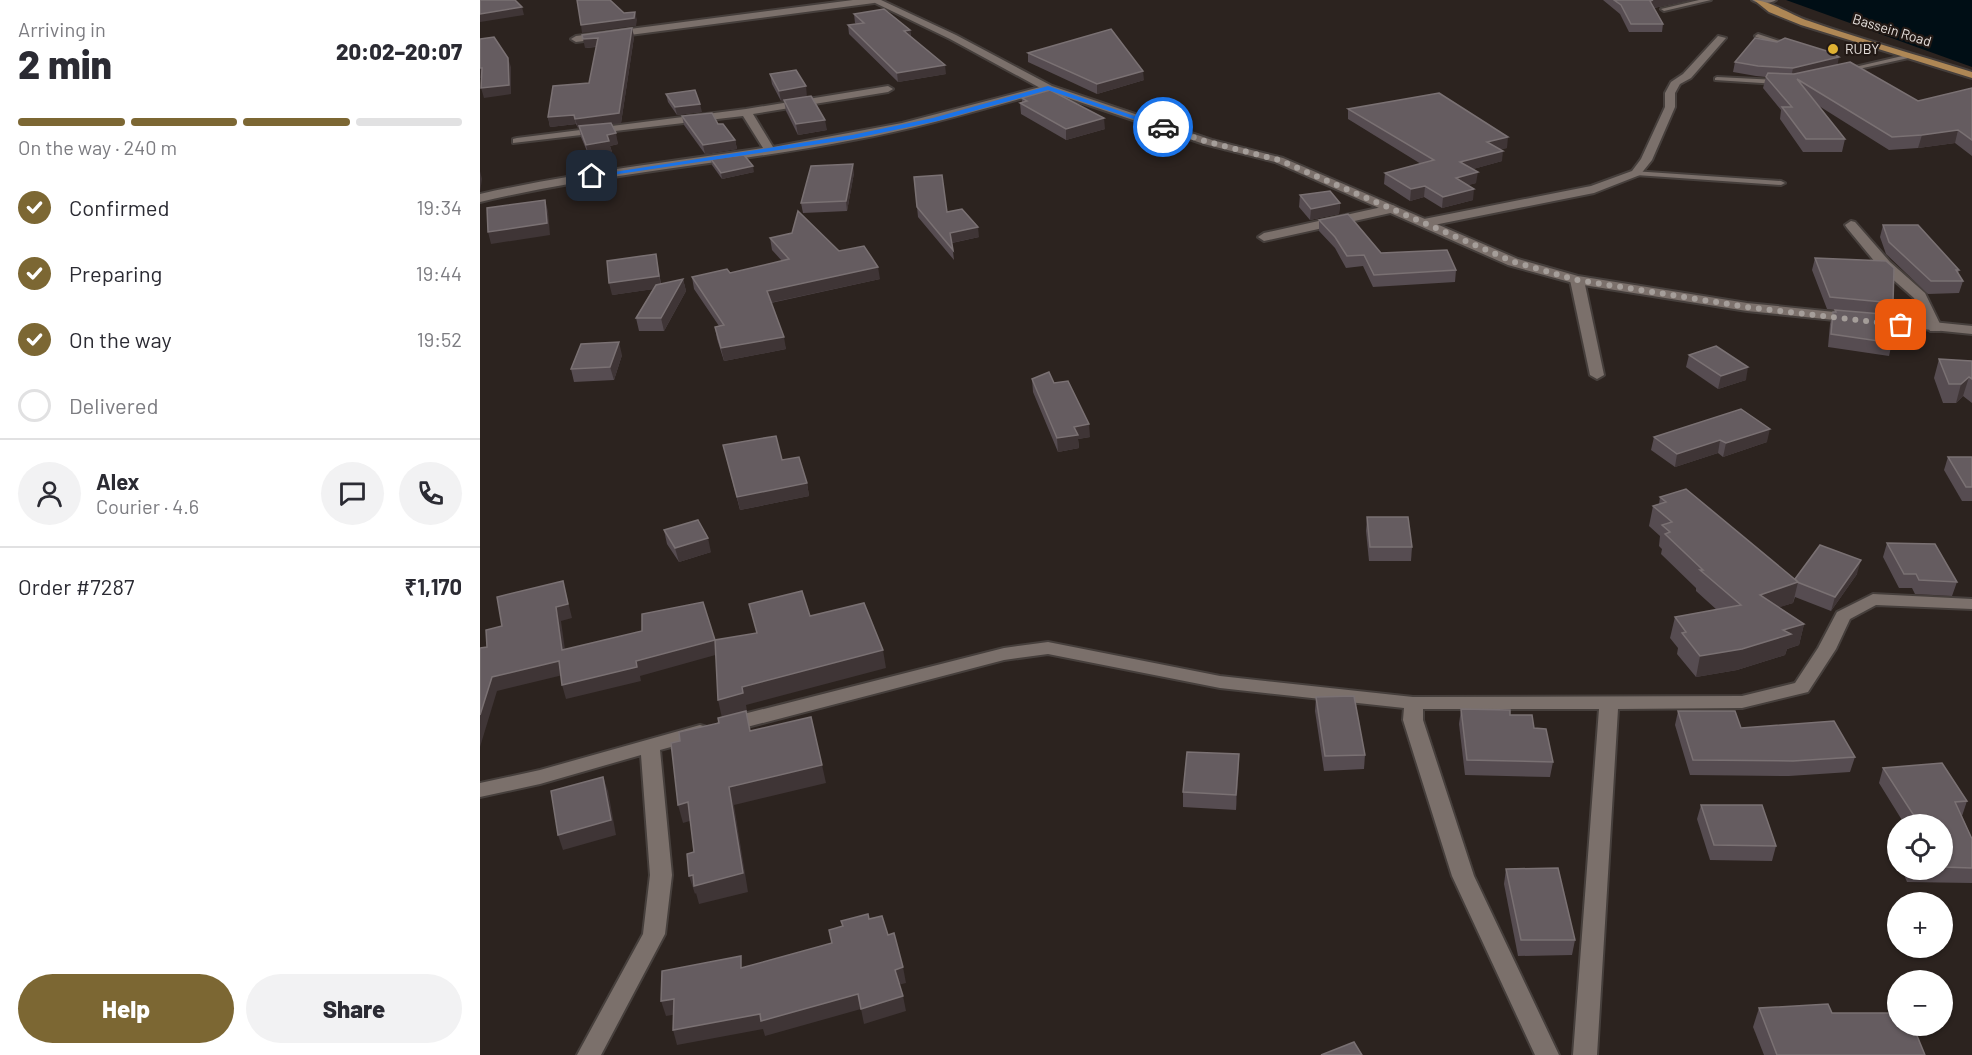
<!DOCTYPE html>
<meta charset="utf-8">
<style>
body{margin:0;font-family:Barlow,sans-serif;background:#f2f2f3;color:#2b2b33;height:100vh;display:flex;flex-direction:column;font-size:22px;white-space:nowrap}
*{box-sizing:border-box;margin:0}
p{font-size:20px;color:#7c7c81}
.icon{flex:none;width:33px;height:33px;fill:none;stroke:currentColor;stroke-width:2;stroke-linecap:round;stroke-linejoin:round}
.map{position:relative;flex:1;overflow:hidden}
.sheet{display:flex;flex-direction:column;background:#fff;width:480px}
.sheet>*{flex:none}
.tools{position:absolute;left:1407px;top:814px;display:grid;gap:12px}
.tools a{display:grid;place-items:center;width:66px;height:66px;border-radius:50%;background:#fff;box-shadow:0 2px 4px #0004;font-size:30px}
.pin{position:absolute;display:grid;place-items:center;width:51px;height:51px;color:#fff;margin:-26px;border-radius:12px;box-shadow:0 3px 9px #0006}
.courier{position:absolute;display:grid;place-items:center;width:60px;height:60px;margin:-30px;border:4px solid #1a73e8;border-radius:50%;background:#fff;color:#222;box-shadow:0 2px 8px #0007}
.summary em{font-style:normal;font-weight:800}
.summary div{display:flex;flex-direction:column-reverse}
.summary{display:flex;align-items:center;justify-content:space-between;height:102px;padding:0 18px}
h1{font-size:39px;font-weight:800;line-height:45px}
.bar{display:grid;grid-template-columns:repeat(4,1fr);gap:9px 6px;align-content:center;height:72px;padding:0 18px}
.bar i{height:8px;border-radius:4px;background:#e1e1e2}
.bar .active{background:#7c6733}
.bar p{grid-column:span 4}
.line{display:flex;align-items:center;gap:15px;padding:0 18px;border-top:2px solid #e1e1e2}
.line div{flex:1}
.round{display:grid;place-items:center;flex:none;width:63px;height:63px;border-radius:32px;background:#f2f2f3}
ol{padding:0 18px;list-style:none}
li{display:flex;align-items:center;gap:18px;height:66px}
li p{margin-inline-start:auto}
li .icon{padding:6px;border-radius:50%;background:#7c6733;color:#fff;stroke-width:4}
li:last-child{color:#7c7c81}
li i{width:33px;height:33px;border:3px solid #e1e1e2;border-radius:50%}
.cta{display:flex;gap:12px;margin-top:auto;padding:12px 18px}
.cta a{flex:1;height:69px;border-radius:36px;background:#7c6733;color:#fff;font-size:24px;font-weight:800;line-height:69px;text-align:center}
.cta a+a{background:#f2f2f3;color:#2b2b33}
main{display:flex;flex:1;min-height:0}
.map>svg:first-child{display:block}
</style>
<main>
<section class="sheet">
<div class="summary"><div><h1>2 min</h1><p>Arriving in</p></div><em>20:02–20:07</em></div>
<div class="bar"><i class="active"></i><i class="active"></i><i class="active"></i><i></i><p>On the way · 240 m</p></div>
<ol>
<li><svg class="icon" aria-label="check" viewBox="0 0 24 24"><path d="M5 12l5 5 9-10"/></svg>Confirmed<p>19:34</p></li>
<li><svg class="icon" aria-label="check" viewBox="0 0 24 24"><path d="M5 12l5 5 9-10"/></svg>Preparing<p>19:44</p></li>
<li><svg class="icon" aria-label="check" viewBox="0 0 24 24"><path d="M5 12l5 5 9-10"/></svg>On the way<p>19:52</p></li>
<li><i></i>Delivered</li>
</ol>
<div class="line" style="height:108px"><a class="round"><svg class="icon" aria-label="person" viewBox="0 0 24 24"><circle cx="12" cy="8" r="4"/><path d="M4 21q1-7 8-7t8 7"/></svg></a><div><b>Alex</b><p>Courier · 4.6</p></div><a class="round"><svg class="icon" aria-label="chat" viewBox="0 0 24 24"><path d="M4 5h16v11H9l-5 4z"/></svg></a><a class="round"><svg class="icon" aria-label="phone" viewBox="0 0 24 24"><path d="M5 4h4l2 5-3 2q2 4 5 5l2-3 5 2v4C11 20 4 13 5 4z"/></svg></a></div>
<div class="line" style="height:78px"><div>Order #7287</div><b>₹1,170</b></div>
<div class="cta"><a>Help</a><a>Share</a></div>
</section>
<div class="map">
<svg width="1492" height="1055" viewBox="0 0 1492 1055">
<rect width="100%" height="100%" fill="#2c231f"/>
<path fill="#000e15" d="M1306,0H1492V67Z"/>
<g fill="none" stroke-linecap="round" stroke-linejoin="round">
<g stroke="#463f3c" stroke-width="4">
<g id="service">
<path d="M1219,0H1231L1184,11L1181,9Z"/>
<path d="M1278,34L1311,45L1312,46L1309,48L1276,37L1275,36Z"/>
<path d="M1431,54L1433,55V57L1365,72L1362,70Z"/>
<path d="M1237,77L1297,80L1300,82L1297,84L1235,80V78Z"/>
<path d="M1153,171L1301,181L1305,183L1301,185L1156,175L1152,173Z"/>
</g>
</g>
<g stroke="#463f3c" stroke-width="4">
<g id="minor">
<path d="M373,0H399L394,3L96,42L91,39L96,36Z"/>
<path d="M1272,0H1296C1291,4 1277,4 1272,0Z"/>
<path d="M1238,36L1246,38L1211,78L1200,84L1195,93V107L1172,160L1160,175L1114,193L944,227L938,223L944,219L1111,186L1152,171L1161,159L1185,107V93L1191,82L1203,74Z"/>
<path d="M568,85L573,88L572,90C506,108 440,128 373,140C249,164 123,173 0,202V194C94,173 188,162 283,148L263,116L33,143V139L37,138L266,109L408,86L413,89L408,92L273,114L293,147L422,123Z"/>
<path d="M911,205L915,206V212L784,241L778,237L784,233Z"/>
<path d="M1371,221L1375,222L1410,262L1445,293L1462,328L1460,331H1450L1434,298L1400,268L1367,228L1365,225Z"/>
<path d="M1097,276L1104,280L1124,375L1117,379L1110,375L1090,280Z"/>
<path d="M1393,594L1492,599V609L1396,605L1370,619L1356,649L1328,692L1262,708L1138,709L1117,1055H1093L1119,709H943V720L994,876L1079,1055H1055L972,876L923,720L924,708L740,688L568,654L524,660L248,732L241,730L238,725L241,720L248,718L524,648L568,642L740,676L933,697L1262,696L1315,683L1338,648L1357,612Z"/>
<path d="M220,725L227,727L230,732L227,737L180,750L192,875L185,934L121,1055H97L163,934L170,875L161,755L60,784L0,797V783L60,770Z"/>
</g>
</g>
<g stroke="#463f3c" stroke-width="4">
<path id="secondary" d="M389,0H401L476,35L572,86L732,140L803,158L1038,259L1098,276L1267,303L1492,326V334L1267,311L1097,284L1028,265L795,162L724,144L564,90L470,39Z"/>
</g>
<g stroke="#463f3c" stroke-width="4">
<path id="primary" d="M1274,0C1289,0 1313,16 1329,21C1383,40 1438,55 1492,72V78L1321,25L1289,12Z"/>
</g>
<use href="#service" fill="#7b706b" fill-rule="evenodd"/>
<use href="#minor" fill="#7b706b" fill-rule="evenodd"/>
<use href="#secondary" fill="#7b706b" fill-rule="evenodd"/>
<use href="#primary" fill="#ae8755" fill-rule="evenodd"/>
</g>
<g fill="#564c51">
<path d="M1123,0H1211L1174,8L1183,24L1182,32H1149L1140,14Z"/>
<path d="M374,14L430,30L431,37L466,74L418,82L369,34L368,25L376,24L375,23Z"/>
<path d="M152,28L154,37L141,123L132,124L138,144L130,146L132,152L109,156L101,137L99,128H98L96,124L70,127L68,117L109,83L116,47L105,48Z"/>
<path d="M548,53L664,80L617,94L548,62Z"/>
<path d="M1255,62L1358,64L1438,101L1492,88V156L1475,143L1438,148L1409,150L1339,106L1365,139L1362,152H1323L1300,119L1301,110L1283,88L1286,77L1276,76L1253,72Z"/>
<path d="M290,74L327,97L347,130L318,135L306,111L304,101H301L292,84Z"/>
<path d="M186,94L222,112L197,115L188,102Z"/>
<path d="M542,98L625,129L586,140L541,114L540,103L542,102Z"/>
<path d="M868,109L1027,148L1021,149L1022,161L993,169L996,183L988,185L993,200L962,208L944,197L930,201L904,184L905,173L941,164L868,119Z"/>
<path d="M202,116L238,124L255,140L257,149L225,154L204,125Z"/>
<path d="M231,159L274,172L242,179L232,165Z"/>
<path d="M374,173L367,211L323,213L321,203Z"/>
<path d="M434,177L467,212L499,237L472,243L474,260L438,217Z"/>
<path d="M820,195L860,203L859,214L830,220L819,207Z"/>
<path d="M839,220L901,253L976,270L975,282L893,287L883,266L866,268L855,248L839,231Z"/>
<path d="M1403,225L1479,270L1478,274L1483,281L1479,293L1448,294L1406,254L1400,237Z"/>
<path d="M290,238L359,251L400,279L291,303L306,349L244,361L237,339L235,327L239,326L214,289L212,277L250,273L302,261L292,250Z"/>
<path d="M1335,258L1413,303L1410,315L1412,343L1409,356L1348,347L1350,324L1353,312H1355V310L1347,309L1332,270Z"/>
<path d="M178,266L181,284L203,279L206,291L184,331H159L156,318L173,289L132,295Z"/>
<path d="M142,355L134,380L94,382L91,369Z"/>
<path d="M1209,355L1266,380L1238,389L1206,367Z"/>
<path d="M1459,359L1492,361V403L1483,396L1476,403H1463L1454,378Z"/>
<path d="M552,379L574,383L610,437L598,439L599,448L578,452L553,392Z"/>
<path d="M1204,428L1287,442L1243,457L1238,453L1195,467L1171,450L1174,437Z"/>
<path d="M243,445L302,460L327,483L329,496L260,510Z"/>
<path d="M1468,457H1492V501H1482L1464,470Z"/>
<path d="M1180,497L1315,579L1377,574L1351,611L1315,597L1313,603L1299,607L1324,624L1319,645L1307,649L1305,655L1257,670L1216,677L1197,654L1198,648L1190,638L1195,617L1237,610L1216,591V588L1181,554L1182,549L1179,546L1180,536L1169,526L1173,506L1179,504Z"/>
<path d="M887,517L932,547L931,561H889L886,531Z"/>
<path d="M184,530L231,552L199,562L187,544Z"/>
<path d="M1407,543L1477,582L1472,596L1435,594L1432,588H1419L1403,557Z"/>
<path d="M836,697L885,755L884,769L844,771L835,711Z"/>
<path d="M981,709L1030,715L1054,728L1073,762L1070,777L985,775L979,724Z"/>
<path d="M1198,711L1261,728L1375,757L1370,772L1309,776L1210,775L1195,725Z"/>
<path d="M759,754L756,810L703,807V792Z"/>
<path d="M1403,768L1487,801L1482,816L1492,839V883L1427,882L1422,870H1462V825H1425L1399,783Z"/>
<path d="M1221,805L1296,846L1292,861L1230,860L1217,819Z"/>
<path d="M1418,832V858L1413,846Z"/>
<path d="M1026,869L1095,940L1092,955L1038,956L1024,884Z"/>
<path d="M1279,1008L1352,1013L1445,1055H1284L1273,1027Z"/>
</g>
<g fill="#3f3536">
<path d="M1173,0H1211L1169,9L1170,1Z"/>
<path d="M42,7L44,15L0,22V14Z"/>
<path d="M155,12L157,20L156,26L102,33L101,25Z"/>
<path d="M152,28L154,37L141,123L98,128L95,119Z"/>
<path d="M430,30L431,39L424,31Z"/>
<path d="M118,38L120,46L105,48L103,39Z"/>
<path d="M1359,57L1357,68L1311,78L1313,68Z"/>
<path d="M28,58L31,67V94L4,98L1,88Z"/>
<path d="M465,65L466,74L418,82L417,73Z"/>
<path d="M0,68H2L5,77L0,78Z"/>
<path d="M663,71L664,80L617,94V84Z"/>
<path d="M326,86L327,97L301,101L299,91Z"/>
<path d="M220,104L222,112L197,115L195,107Z"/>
<path d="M94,115L96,124L70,127L68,117Z"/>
<path d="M624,118L625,129L586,140V129Z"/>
<path d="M345,120L347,130L318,135L316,124Z"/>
<path d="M1478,130L1475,143L1438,148L1442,135Z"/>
<path d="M136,133L138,144L130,146L132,152L109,156L106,145L127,135Z"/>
<path d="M1028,137L1027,148L1006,152L1007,142Z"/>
<path d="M255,140L257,149L225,154L223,145Z"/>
<path d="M1023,151L1022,161L979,173L980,162Z"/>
<path d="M373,164L374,173L367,211L366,201Z"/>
<path d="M273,166L274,172L242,179L241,173Z"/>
<path d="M0,171L2,179L0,192Z"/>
<path d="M998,172L996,183L975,189L976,178Z"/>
<path d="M945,186L944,197L930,201L931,189Z"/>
<path d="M994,189L993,200L962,208L963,197Z"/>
<path d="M65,200L68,211L70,235L11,244L8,232Z"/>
<path d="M860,203L859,214L830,220L831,209Z"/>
<path d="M498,227L499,237L471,243L470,233Z"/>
<path d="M176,254L181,288L132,295L129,283Z"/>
<path d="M398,267L400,279L289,303L287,291Z"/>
<path d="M203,279L206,291L184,331L181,318Z"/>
<path d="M304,337L306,349L244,361L241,348Z"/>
<path d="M139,342L142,355L134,380L130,367Z"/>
<path d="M1268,367L1266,380L1238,389L1241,376Z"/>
<path d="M1489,377L1483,396L1476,403L1481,384Z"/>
<path d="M609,424L610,437L598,439L599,448L578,452L577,438L594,427Z"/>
<path d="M1290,429L1287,442L1243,457L1246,443Z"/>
<path d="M1240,440L1238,453L1195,467L1197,454Z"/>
<path d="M327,483L329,496L260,510L257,497Z"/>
<path d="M228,538L231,552L199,562L195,548Z"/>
<path d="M1381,560L1377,574L1351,611L1355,597Z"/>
<path d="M83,581L92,618L81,621L87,664L82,650L76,607Z"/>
<path d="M1318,582L1313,603L1275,615L1280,595Z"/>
<path d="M1324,624L1319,645L1307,649L1305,655L1257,670L1216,677L1220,656Z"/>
<path d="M235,640L239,654L160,676L161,681L86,699L82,685L156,661Z"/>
<path d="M403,650L406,668L266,705L267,711L266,712L274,749L242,718L238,700L262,687Z"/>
<path d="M79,661L83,675L17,691L0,747V715L12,677Z"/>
<path d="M759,754V768L756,810V795Z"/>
<path d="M342,765L346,783L254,805L268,892L219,904L216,893L215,894L209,876L249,787Z"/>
<path d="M123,777L128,791L136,835L83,850L78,835Z"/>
<path d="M208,802L213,820L203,823L198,805Z"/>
<path d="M423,967L426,983L418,985L415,970Z"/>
<path d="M378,994L381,1009L285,1036L283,1029L197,1045L193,1030Z"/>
<path d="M423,996L426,1011L384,1024L381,1009Z"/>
<path d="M194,999L198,1014L186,1016L181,1001Z"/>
</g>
<g fill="#655c60" stroke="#7a7173" stroke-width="1.5">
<path d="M0,0H35L42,7L0,14Z"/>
<path d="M97,0H130L144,13L155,12L154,18L101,25Z"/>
<path d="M1134,0H1173L1170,1L1183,24H1151L1141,5Z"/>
<path d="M404,9L430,30L424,31L465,65L417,73L368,25L384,23L374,14Z"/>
<path d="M152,28L139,113L95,119L94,115L68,117L73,86L109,83L118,38L103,39L102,35Z"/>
<path d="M631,29L663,71L617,84L548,53Z"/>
<path d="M14,37L28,58L29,85L1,88L2,68H0V39Z"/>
<path d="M1275,38L1297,42L1305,38L1350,52L1359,57L1313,68L1278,66L1255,62Z"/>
<path d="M1370,62L1438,101L1492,88V140L1478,130L1442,135L1412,137L1317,79L1365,139H1326L1302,107H1312L1286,77L1288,73L1314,74Z"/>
<path d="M316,70L326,86L299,91L290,74Z"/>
<path d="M215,90L220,104L195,107L186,94Z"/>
<path d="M570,90L624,118L586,129L540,103L547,101L542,98Z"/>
<path d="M959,93L1028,137L1007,142L1023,151L980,162L998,172L976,178L994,189L963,197L945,186L931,189L905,173L954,160L868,109Z"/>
<path d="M331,96L345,120L316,124L304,100Z"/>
<path d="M232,113L238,124H243L255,140L223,145L202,116Z"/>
<path d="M131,123L136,133L127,135L129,141L106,145L99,126Z"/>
<path d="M264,155L273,166L241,173L231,159Z"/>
<path d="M373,164L366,201L321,203L331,166Z"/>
<path d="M462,175L467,212L482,209L498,227L470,233L473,250L437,207L434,177Z"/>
<path d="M850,191L860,203L831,209L820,195Z"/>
<path d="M65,200L67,223L8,232L7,208Z"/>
<path d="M318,211L359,251L384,246L398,267L287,291L304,337L241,348L235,327L244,325L212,277L247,269L250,273L309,259L290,238L312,233Z"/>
<path d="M868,214L901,253L967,250L976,270L894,275L884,255L867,256L855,237L839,220Z"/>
<path d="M1403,225H1438L1479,270H1476L1483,281H1451L1409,242Z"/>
<path d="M176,254L179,276L129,283L127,261Z"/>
<path d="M1335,258L1406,261L1414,268L1413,303L1350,297Z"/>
<path d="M203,279L181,318H156L176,285Z"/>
<path d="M1355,310L1413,315L1412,343L1351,334L1353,312H1356Z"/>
<path d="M139,342L130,367L91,369L101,344Z"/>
<path d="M1236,346L1268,367L1241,376L1209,355Z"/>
<path d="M1459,359L1492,361V379L1489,377L1481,384H1469Z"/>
<path d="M569,372L574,383L588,381L609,424L594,427L598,435L577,438L552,379Z"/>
<path d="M1261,409L1290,429L1246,443L1240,440L1197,454L1174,437Z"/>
<path d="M296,436L302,460L319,457L327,483L257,497L243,445Z"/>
<path d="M1468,457H1492V487H1486Z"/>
<path d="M1206,489L1318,582L1280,595L1324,624L1303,630L1311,634L1262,649L1220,656L1202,633L1206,632L1195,617L1261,605L1220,570H1223L1185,534L1190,532L1182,525L1192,522L1173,506L1186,502L1180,497Z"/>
<path d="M887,517H928L932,547H890Z"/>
<path d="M218,520L228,538L195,548L184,530Z"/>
<path d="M1407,543L1455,544L1477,582L1439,580L1436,574H1424Z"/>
<path d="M1340,545L1381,560L1355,597L1317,582H1318L1315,579Z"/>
<path d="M83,581L88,604L76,607L82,650L162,631V614L223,602L235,640L156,661L157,667L82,685L79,661L12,677L0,715V648L7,647L6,630L22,626L17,597Z"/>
<path d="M322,591L330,616L384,603L403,650L262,687L263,693L238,700L235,640L277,633L269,604Z"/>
<path d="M874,696L885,755L845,756L836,697Z"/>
<path d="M981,709L1030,710V715H1052L1054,728L1066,729L1073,762L987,760Z"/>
<path d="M266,711L270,731L331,717L342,765L249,787L263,873L214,886L213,875L209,876L207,854L214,852L208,802L198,805L191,743L200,741L199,732L239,723L238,718Z"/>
<path d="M1198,711H1255L1261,728L1354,721L1375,757L1313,761L1213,760Z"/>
<path d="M707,752L759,754L756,795L703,792Z"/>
<path d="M1462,763L1487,801L1475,802L1492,839V868L1462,867V825H1440L1403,768Z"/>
<path d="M123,777L131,820L78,835L71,791Z"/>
<path d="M1221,805H1282L1296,846L1234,845Z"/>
<path d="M1078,868L1095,940H1041L1026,869Z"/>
<path d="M388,914L389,919L402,916L408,935L414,933L423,967L415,970L423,996L381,1009L378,994L281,1021L280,1014L193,1030L194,999L181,1001L182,971L261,956V968L352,943L349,930L363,926L361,921Z"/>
<path d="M1348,1004L1352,1013H1418V1026H1433L1445,1055H1297L1279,1008Z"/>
<path d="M874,1042L882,1055H841Z"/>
</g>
<path fill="#1a73e8" d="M568,86L686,127L680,128L568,90L457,121L372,139L112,178L108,176L372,135L453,118Z"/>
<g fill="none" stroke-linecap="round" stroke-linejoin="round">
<path stroke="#a59e9a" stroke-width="6" stroke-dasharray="0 10.8" d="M683,127L728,142L799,160L1034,262L1097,280L1267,307L1421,325"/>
</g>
<circle fill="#dfb133" stroke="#221915" stroke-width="2" cx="1353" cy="49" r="6"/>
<g text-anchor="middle" stroke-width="4.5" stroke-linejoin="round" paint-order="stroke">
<g font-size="14" fill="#e6e0dd" stroke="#221915">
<text transform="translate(1412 30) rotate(17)" y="5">Bassein Road</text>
</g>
<g font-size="14" fill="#e6e0dd" stroke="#221915" text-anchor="start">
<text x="1365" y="54">RUBY</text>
</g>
</g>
</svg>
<div class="tools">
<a><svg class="icon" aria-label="locate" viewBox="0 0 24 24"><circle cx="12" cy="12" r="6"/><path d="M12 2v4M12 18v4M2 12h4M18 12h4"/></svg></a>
<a>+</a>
<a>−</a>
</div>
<div class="pin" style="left:1421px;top:325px;background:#ea580c"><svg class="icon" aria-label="bag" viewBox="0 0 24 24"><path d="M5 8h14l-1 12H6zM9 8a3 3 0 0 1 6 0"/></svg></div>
<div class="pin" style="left:112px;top:176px;background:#1f2937"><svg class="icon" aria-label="home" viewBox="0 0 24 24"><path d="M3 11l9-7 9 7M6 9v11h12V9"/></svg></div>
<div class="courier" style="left:683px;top:127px"><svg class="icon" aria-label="car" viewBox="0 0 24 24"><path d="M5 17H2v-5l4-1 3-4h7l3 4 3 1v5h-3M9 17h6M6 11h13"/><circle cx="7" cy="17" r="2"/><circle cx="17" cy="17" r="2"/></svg></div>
</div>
</main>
